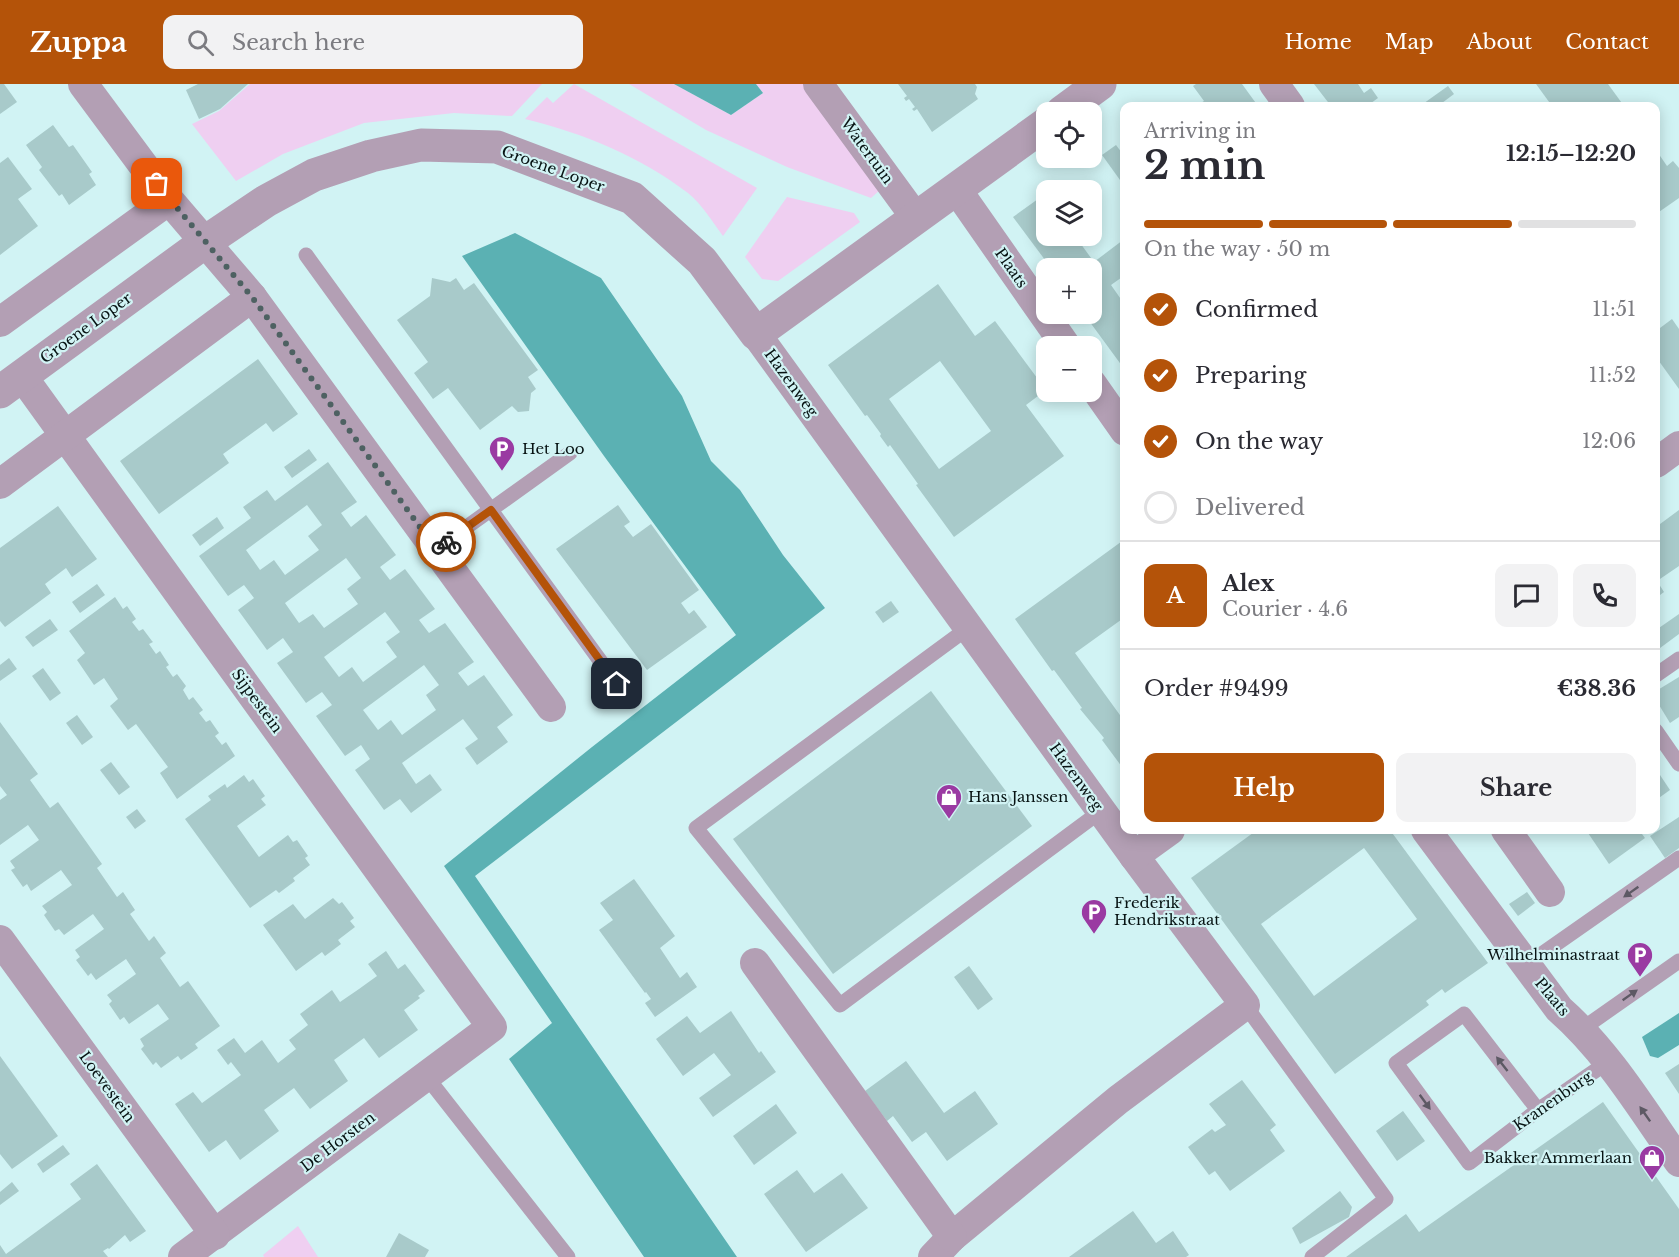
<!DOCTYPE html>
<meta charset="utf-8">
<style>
body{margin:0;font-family:"Libre Baskerville",serif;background:#f2f2f3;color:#2b2b33;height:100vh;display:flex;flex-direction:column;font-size:22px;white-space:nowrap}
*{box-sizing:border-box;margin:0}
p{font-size:20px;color:#7c7c81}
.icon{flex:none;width:33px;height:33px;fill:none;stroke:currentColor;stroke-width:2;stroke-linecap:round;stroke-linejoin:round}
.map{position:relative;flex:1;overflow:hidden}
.side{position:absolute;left:1120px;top:18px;width:540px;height:732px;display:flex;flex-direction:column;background:#fff;border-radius:12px;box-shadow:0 3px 15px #0003}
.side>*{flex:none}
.controls{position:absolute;left:1036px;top:18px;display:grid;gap:12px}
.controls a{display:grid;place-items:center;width:66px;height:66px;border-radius:12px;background:#fff;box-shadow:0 3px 15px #0003;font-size:30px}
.pin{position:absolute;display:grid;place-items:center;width:51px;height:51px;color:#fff;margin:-26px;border-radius:12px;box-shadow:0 3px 9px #0006}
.courier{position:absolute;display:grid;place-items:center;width:60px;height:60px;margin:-30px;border:4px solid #b45309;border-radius:50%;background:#fff;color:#222;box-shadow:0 2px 8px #0007}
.head em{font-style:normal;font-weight:700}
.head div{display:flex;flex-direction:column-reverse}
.head{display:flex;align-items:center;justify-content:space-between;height:102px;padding:0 24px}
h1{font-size:39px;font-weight:700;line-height:45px}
.bar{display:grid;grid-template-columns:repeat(4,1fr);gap:9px 6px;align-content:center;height:72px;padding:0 24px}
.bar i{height:8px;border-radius:4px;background:#e1e1e2}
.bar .active{background:#b45309}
.bar p{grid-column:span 4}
.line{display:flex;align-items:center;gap:15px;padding:0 24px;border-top:2px solid #e1e1e2}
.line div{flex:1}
.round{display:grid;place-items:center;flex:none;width:63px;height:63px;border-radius:12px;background:#f2f2f3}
ol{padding:0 24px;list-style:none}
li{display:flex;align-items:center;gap:18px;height:66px}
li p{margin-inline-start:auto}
li .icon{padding:6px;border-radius:50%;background:#b45309;color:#fff;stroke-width:4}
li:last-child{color:#7c7c81}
li i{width:33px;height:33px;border:3px solid #e1e1e2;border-radius:50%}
.primary-button{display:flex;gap:12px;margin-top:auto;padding:12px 24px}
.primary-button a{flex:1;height:69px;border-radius:12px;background:#b45309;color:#fff;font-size:24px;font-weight:700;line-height:69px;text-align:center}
.primary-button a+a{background:#f2f2f3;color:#2b2b33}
header{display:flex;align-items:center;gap:36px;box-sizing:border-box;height:84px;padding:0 30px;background:#b45309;color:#fff}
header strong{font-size:28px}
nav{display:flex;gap:33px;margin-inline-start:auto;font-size:21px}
.search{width:420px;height:54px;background:#f2f2f3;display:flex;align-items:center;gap:15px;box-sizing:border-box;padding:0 21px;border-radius:12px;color:#7c7c81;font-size:22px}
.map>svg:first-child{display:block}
</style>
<header>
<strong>Zuppa</strong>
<div class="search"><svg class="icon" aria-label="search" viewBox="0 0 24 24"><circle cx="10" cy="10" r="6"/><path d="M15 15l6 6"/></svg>Search here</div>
<nav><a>Home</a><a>Map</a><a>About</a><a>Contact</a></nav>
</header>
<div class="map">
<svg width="1679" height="1173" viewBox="0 0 1679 1173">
<rect width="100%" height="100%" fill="#d1f3f4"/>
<g fill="#efcff1">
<path d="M250,0H542L512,32L454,29L364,39L283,70L236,97L192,40L219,27Z"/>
<path d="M574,0L757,104L723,152C713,139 702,120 688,109C641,73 583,49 525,35L547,13L553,19Z"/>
<path d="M629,0H674L731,31L763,9L756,0H803L880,106L871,114L787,83L706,46Z"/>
<path d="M787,113L854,129L860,138L778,197L762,195L745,173Z"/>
<path d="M298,1142L318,1173H264L263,1171Z"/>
</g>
<g fill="#5bb1b3">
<path d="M674,0H756L763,9L731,31Z"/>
<path d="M515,149L601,194L682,312L711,377L740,406L783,471L825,524L475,792L737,1173H644L509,975L552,939L444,782L592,663L736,551L604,372L462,172Z"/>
<path d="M1679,929V961L1658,974L1650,972L1642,953Z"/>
</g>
<g fill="#a8caca" fill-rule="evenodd">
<path d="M0,0H4L17,18L0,30Z"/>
<path d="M198,0H248L220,25L199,35L186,6Z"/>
<path d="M898,0H975L977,3L975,10L978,15L932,48L917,25L914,27L912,25L915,23L909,15L906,17L904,14L907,12Z"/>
<path d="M1196,0H1242L1258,22H1196L1204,17L1193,2Z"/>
<path d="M1314,0H1358L1364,9L1371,4L1378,14L1367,22H1331Z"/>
<path d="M1536,0H1608L1624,22H1552Z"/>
<path d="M1448,2L1454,10L1438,22H1420Z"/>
<path d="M53,41L69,63L73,61L92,88L89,90L96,101L69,121L62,110L59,112L39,86L42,83L26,61Z"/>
<path d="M1116,61L1125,73V92L1120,96L1102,71Z"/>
<path d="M1656,66L1667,82L1673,77L1679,84V114L1656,130Z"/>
<path d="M8,73L32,105L18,115L38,142L0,171V79Z"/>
<path d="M1045,110L1047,113V152H1075L1094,178L1123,156L1125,159V191L1111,201L1125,221V286L1084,230H1092V184H1051L1013,133Z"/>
<path d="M1092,114L1102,128L1092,135Z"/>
<path d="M432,194L450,198L456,194L464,206L474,199L538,286L528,293L536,305L531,309L529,327L518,328L512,322L480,346L448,304L433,315L414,289L428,278L397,236L430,212Z"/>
<path d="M938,200L975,252L995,237L1046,306L1026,321L1064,372L954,453L916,401L918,400L890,361L888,363L880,352L881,350L867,331L865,332L828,281ZM940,277L991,347L939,385L889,315Z"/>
<path d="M1672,235L1679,245V305L1656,273V258L1659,255L1656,247Z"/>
<path d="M258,275L298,330L273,348L266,339L244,355L223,370L229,379L159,430L120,377Z"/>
<path d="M309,365L317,376L292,394L284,383Z"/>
<path d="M328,378L357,418L341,429L351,443L366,431L396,471L380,483L390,496L405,485L435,525L419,536L429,549L445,539L474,578L458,589L468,602L484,591L513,631L497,643L508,658L477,681L465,664L478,655L463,635L402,679L416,700L430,690L442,706L411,729L400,715L384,726L355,686L370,675L361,661L345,672L316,632L332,621L322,608L306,619L277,579L293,568L283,554L267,566L238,526L254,514L244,501L228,512L199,472L251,434L243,423L267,406L275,417ZM307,421L322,441L308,452L319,466L285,491L274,476L260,486L246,466ZM346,474L361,494L347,505L358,520L324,544L313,530L299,539L285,519ZM385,528L400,548L386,558L397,573L363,598L352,583L339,593L324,573ZM424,581L439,601L426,611L436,626L402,651L391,636L378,646L363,626Z"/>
<path d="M618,421L630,438L624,442L633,453L651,440L699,506L681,519L689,530L694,526L707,543L647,586L556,465Z"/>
<path d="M58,422L97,475L72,493L66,484L45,500L51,509L5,543L0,537V464Z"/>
<path d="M1679,426V482L1657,497L1664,508L1656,514V443Z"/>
<path d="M217,433L224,444L200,462L192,451Z"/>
<path d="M1125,455V533L1075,569L1125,638V687L1102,656L1104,654L1080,625L1082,624L1054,586L1052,587L1015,535Z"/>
<path d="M97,500L105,511L80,529L72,518Z"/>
<path d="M115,513L123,525L127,522L136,535L132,538L139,547L143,545L152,557L153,558L149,560L156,570L160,567L169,581L166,583L173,593L177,590L186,602L183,606L189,616L193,613L203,626L199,629L206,638L210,636L219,649L215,652L222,661L226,658L235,672L177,715L160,689L168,683L136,640L128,646L110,622L118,615L104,594L94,601L77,576L85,569L69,547Z"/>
<path d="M891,517L899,528L883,539L875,528Z"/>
<path d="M1679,530V550L1656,567V546Z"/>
<path d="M50,535L58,546L33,563L25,553Z"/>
<path d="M9,574L17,585L0,597V581Z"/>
<path d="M43,584L61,609L50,617L32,592Z"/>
<path d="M1679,593V633L1670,639L1656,616V607Z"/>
<path d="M931,607L1032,742L833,890L733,755Z"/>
<path d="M77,631L93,653L82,661L66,639Z"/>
<path d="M0,638L38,690L30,696L50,724L58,718L102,780L97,784L117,813L123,808L135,826L130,830L149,857L154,852L166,869L160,874L180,903L188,897L220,942L195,960L198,964L181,976L178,972L161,984L156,978L153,981L141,965L144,962L140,955L169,935L158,920L129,940L124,933L120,936L109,920L112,917L107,911L136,890L126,875L96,896L91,889L88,892L76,876L80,873L75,866L104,845L93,830L64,851L59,845L55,847L44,831L47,828L42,822L72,801L61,786L31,807L27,800L23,803L11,786L15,784L10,777L39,756L28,741L0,761V716L7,711L0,702Z"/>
<path d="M111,678L130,703L119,711L100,686Z"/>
<path d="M1656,685L1670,706L1656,716Z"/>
<path d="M244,691L249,698L253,695L265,712L261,715L266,721L237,742L259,773L288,751L293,758L297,756L308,772L305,774L310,781L293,794L295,797L279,809L276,806L250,824L185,735L211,716L208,712L225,700L227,704Z"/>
<path d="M137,725L146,737L135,745L126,733Z"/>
<path d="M1679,733V764L1665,774L1650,752Z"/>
<path d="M1257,746H1390L1488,879L1445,909L1442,905L1426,917L1429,921L1335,990L1191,794ZM1364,764L1417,835L1314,912L1261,840Z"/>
<path d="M1586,746H1639L1645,754L1609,780Z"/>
<path d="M634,795L675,852L660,864L680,894L687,888L697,903L655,933L645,919L651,915L646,908L645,909L599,846L613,836L600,819Z"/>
<path d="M1527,808L1535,819L1518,832L1509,820Z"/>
<path d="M333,814L339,820L342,818L354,834L350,837L355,843L338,856L341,860L325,872L322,868L296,887L263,841L293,820L305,835Z"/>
<path d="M386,867L398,885L405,880L425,907L418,912L420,914L404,926L418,946L379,974L364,954L334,976L348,997L310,1025L294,1004L264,1026L279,1047L240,1076L226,1056L209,1068L175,1020L193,1008L202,1019L241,991L231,978L228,981L217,966L234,954L245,969L262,956L278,979L296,965L289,956L308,941L300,930L332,906L340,918L359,905L377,892L368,880Z"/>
<path d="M969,882L993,915L978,926L954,893Z"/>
<path d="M731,927L759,969L761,967L776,988L713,1033L699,1014L731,991L714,969L683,992L656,955L687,932L700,949Z"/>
<path d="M0,972L58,1052L12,1085L0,1070Z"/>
<path d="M906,977L944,1029L975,1007L998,1040L947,1077L926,1048L912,1058L893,1032L887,1037L865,1007Z"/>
<path d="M1679,980V1010L1665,989Z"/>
<path d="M1242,996L1276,1041L1270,1046L1285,1067L1230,1107L1215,1087L1209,1091L1188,1063L1212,1045L1215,1048L1226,1041L1209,1020Z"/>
<path d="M1603,1018L1679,1125V1173H1346L1406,1130L1419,1148Z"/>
<path d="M776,1020L797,1049L754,1081L733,1052Z"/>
<path d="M1403,1027L1425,1057L1397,1077L1376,1047Z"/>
<path d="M63,1061L70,1070L43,1089L37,1080Z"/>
<path d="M97,1080L146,1147L130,1158L125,1151L109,1165L108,1164L103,1167L108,1173H0V1161L6,1170L81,1115L70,1100Z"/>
<path d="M797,1086L814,1109L842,1089L868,1124L806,1168L764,1110Z"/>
<path d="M12,1098L19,1107L0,1121V1108Z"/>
<path d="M1340,1107L1352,1123L1349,1133L1300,1160L1292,1144Z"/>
<path d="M1133,1127L1156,1159L1173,1147L1189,1171L1186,1173H1069Z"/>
<path d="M399,1149L429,1166L425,1173H386Z"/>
</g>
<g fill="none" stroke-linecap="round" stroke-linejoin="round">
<g stroke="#b39fb4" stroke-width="15">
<path d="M306,171L617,600"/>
<path d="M436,465L570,369"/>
<path d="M968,544L696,744L840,921L1101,727"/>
<path d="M1656,591L1679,575"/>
<path d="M1656,647L1679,680"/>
<path d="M1526,881L1679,774"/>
<path d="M1245,921L1386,1115L1312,1173"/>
<path d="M1582,945L1679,877"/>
<path d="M426,992L568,1173"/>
<path d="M1538,1026L1464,930L1396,979L1469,1079L1538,1026L1608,978"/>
</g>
<g stroke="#b39fb4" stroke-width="30">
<path d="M83,0L169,116L252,213L551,623"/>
<path d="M818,0L916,134"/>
<path d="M1274,0L1290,22"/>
<path d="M957,106L1066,262"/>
<path d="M0,238L169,116"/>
<path d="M756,250L1134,772L1245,921L1118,1016L952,1153L933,1173"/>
<path d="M22,292L492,943L183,1173"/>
<path d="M1092,300L1125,347"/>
<path d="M1656,379L1679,362"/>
<path d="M0,400L252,213"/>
<path d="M1426,746L1559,925C1608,968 1642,1025 1679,1078"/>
<path d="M1506,746L1550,808"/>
<path d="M1134,772L1170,746"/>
<path d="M0,856L215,1151"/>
<path d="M755,879L952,1153"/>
</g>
<g stroke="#b39fb4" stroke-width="33">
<path d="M1062,28L1100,0"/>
<path d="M0,308L205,158L266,117L314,91L371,72L421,61L497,63L632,114L702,177L756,250L1047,39"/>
</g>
</g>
<defs><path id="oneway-solid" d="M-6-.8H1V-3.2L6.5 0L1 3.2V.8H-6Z" transform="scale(1.5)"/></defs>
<g fill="#5d5964">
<use href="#oneway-solid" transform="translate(1631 808) rotate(145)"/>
<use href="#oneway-solid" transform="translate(1630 911) rotate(-35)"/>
<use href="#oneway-solid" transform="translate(1502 980) rotate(-128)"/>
<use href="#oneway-solid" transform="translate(1425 1018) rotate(54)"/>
<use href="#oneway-solid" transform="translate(1645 1030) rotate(-125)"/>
</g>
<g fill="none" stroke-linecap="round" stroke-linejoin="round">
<path stroke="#4e6162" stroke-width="6" stroke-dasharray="0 10.8" d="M157,100L252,213L436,465L446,458"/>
<path stroke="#b45309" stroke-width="8" d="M446,458L491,426L617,600"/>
</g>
<defs>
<g id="parking-pin" transform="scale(1.35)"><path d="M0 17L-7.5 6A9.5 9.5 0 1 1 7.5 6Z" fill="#9a3aa2" stroke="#d1f3f4"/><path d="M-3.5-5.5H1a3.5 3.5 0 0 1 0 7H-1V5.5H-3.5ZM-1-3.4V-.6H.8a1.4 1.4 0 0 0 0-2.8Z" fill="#fff"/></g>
<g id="shop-pin" transform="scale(1.35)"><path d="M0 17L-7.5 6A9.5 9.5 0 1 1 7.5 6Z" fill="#9a3aa2" stroke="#d1f3f4"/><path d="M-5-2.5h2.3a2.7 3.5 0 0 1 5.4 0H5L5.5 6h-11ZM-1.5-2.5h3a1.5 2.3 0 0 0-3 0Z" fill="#fff"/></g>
</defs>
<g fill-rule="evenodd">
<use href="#parking-pin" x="502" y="365"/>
<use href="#shop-pin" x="949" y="713"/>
<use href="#parking-pin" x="1094" y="828"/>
<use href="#parking-pin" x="1640" y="871"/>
<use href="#shop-pin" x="1652" y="1074"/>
</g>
<g text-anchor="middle" stroke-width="4.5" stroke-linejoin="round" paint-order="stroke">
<g font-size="15" fill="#071313" stroke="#d1f3f4">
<text transform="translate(867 67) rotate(54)" y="5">Watertuin</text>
<text transform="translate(553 85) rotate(20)" y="5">Groene Loper</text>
<text transform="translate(1011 184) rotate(55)" y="5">Plaats</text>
<text transform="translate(86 244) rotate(-36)" y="5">Groene Loper</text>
<text transform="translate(791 299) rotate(54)" y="5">Hazenweg</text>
<text transform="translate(257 617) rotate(54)" y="5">Sijpestein</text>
<text transform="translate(1076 693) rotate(54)" y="5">Hazenweg</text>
<text transform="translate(1552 913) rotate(50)" y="5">Plaats</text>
<text transform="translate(107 1003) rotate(54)" y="5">Loevestein</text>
<text transform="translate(1553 1017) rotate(-35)" y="5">Kranenburg</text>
<text transform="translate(338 1058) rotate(-37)" y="5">De Horsten</text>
</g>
<g font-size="15" fill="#071313" stroke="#d1f3f4" text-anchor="start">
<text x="522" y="370">Het Loo</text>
<text x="968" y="718">Hans Janssen</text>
<text x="1114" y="824">Frederik<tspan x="1114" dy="17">Hendrikstraat</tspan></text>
<text x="1620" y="876" text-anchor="end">Wilhelminastraat</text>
<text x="1632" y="1079" text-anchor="end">Bakker Ammerlaan</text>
</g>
</g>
</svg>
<div class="controls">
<a><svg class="icon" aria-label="locate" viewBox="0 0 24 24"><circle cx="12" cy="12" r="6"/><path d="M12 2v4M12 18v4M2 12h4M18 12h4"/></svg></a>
<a><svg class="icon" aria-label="layers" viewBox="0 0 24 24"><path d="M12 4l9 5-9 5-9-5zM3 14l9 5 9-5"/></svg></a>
<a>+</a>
<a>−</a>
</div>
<div class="pin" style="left:157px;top:100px;background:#ea580c"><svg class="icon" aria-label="bag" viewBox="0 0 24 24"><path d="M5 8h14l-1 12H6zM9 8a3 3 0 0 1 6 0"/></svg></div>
<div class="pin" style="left:617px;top:600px;background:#1f2937"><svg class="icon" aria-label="home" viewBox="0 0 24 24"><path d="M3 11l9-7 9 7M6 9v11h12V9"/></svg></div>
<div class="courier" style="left:446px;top:458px"><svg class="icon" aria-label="bike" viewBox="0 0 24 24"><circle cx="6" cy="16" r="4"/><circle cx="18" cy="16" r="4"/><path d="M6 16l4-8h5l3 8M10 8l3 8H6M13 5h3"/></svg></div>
<section class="side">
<div class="head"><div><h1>2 min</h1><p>Arriving in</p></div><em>12:15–12:20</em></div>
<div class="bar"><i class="active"></i><i class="active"></i><i class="active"></i><i></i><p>On the way · 50 m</p></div>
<ol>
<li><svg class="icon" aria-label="check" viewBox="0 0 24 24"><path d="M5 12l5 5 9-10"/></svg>Confirmed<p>11:51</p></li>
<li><svg class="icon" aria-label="check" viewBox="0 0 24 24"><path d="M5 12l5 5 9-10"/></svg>Preparing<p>11:52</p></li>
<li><svg class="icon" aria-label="check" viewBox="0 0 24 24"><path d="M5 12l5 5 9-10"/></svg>On the way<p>12:06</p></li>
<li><i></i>Delivered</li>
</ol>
<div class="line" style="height:108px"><b class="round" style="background:#b45309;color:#fff">A</b><div><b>Alex</b><p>Courier · 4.6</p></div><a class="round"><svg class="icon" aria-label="chat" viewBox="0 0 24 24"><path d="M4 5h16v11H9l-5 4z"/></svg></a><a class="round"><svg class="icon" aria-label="phone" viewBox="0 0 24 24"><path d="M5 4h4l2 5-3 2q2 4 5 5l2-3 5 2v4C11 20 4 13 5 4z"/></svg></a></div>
<div class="line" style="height:78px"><div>Order #9499</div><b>€38.36</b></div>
<div class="primary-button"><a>Help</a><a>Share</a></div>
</section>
</div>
